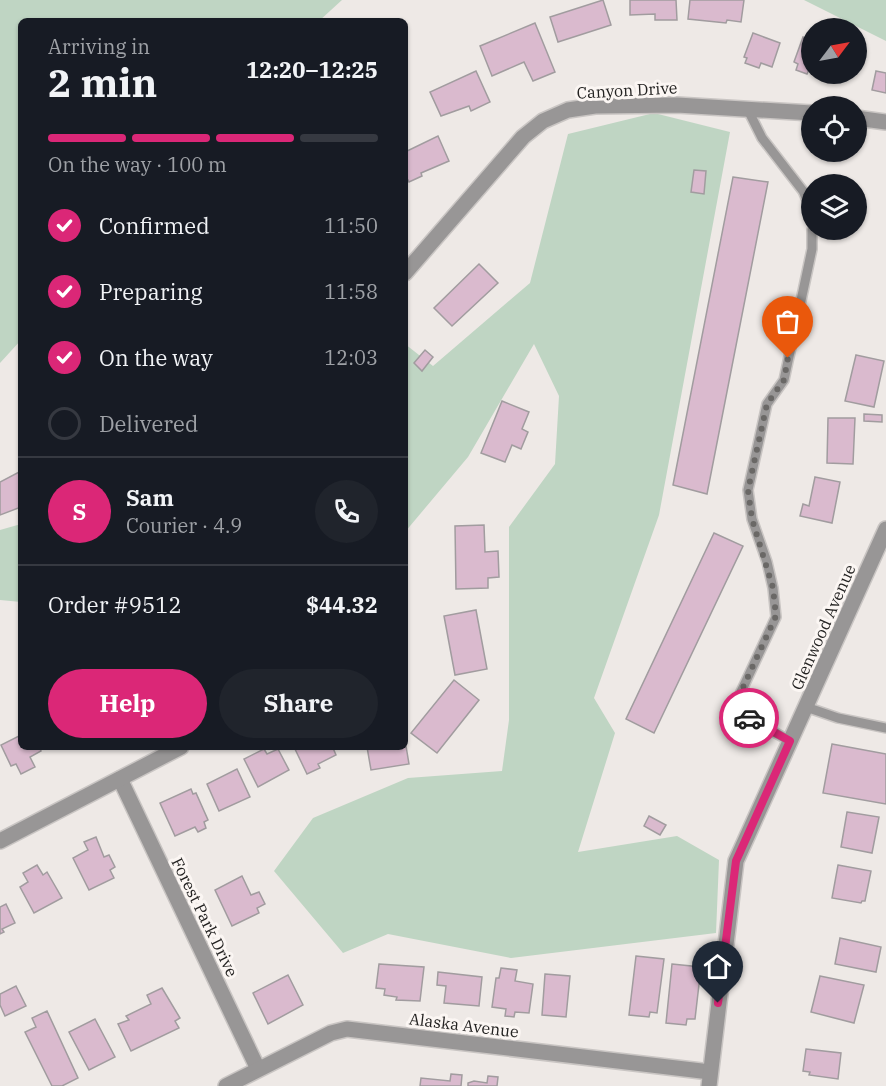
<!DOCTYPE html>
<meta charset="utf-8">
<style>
body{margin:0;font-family:"IBM Plex Serif",serif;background:#20242c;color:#f1f3f6;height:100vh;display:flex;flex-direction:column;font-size:22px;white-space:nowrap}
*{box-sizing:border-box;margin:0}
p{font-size:20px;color:#9ea1a6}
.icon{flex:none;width:33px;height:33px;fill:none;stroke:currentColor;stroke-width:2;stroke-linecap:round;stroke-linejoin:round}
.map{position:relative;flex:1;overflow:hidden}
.drawer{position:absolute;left:18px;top:18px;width:390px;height:732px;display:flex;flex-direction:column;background:#171b24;border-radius:9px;box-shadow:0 2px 4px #0004}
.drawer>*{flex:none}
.needle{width:39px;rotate:58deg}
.tools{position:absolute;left:801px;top:18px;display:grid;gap:12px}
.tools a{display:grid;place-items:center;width:66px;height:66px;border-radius:50%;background:#171b24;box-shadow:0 2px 4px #0004;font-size:30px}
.pin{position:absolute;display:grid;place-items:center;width:51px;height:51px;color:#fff;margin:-62px -26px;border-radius:50% 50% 50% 0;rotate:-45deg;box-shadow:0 0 6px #0007}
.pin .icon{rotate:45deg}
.courier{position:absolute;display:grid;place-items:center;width:60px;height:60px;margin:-30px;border:4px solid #db2777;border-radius:50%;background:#fff;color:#222;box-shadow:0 2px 8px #0007}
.summary em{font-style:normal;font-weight:700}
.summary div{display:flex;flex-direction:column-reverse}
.summary{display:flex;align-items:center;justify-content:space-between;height:102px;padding:0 30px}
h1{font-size:39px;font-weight:700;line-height:45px}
.bar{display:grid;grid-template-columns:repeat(4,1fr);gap:9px 6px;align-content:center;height:72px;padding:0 30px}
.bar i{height:8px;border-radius:4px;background:#363941}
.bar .on{background:#db2777}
.bar p{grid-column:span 4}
.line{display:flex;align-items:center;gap:15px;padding:0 30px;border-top:2px solid #363941}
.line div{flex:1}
.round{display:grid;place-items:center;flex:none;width:63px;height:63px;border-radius:32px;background:#20242c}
ol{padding:0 30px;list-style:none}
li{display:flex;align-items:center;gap:18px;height:66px}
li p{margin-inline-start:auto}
li .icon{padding:6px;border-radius:50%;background:#db2777;color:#fff;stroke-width:4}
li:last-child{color:#9ea1a6}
li i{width:33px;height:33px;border:3px solid #363941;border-radius:50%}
.action{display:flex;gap:12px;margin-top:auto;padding:12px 30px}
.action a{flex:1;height:69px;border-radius:36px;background:#db2777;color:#fff;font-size:24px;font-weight:700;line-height:69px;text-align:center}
.action a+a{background:#20242c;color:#f1f3f6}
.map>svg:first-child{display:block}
</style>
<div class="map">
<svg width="886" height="1086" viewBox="0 0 886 1086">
<rect width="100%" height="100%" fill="#eee9e6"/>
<g fill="#bfd5c3">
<path d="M0,0H342L319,21H21V340L0,363Z"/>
<path d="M804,0H886V41Z"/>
<path d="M654,113L730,132L659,515L594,698L615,733L578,852L677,836L719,860L716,933L511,958L388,934L343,953L274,871L313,818L408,778L502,771L509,720V527L555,464L559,396L534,344L468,457L405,532V344L433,366L530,283L568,134Z"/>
<path d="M21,524V602L0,600V530Z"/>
</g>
<g fill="#dabace" stroke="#a19c9f" stroke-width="1.5">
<path d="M603,0L611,25L558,42L550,17Z"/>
<path d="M630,0H676L677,20H655V14L630,15Z"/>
<path d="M690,0H744L741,22L727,20L726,23L688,19Z"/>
<path d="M535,23L555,72L533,81L524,62L492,76L480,46Z"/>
<path d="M753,33L780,43L772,67L761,63L759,68L745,63L747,58L744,57Z"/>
<path d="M803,37L812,40V68L810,67L807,74L796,70L798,64L794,62Z"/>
<path d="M476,71L490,102L471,111L469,106L441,116L430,92Z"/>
<path d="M876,71L886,73V93L872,90Z"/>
<path d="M438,136L449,161L421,173L422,176L409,182L408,180L405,181V152Z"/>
<path d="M694,170L706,171L704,194L691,192Z"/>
<path d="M733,177L768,182L707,494L673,485Z"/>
<path d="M479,264L498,283L452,326L434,308Z"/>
<path d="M425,350L433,357L422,371L414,363Z"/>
<path d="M856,355L884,361L874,407L845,401Z"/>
<path d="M502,401L529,412L522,429L528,432L521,449L512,445L505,462L481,453Z"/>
<path d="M864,414L882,415V422L864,421Z"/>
<path d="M828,418H855L853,464L827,463Z"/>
<path d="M21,471V507L0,515V482Z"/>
<path d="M815,477L840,482L832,523L800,516L803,504L809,506Z"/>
<path d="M484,525L485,552L498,551L499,577L488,578V588L456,589L455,526Z"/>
<path d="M714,533L743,546L654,733L626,719Z"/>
<path d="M476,610L487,669L455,675L444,616Z"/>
<path d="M454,680L479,700L437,753L411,733Z"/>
<path d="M21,735V747H39L41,751L30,757L35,767L21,774L16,764L11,766L1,745Z"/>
<path d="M405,740L409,764L371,770L367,747H405Z"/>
<path d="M832,744L886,754V804L823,793Z"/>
<path d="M294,747H335L333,748L336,755L318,764L320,768L307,774Z"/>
<path d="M264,749L267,754L278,749L289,770L258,787L244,759Z"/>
<path d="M237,769L250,797L219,811L207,784Z"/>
<path d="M191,789L193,794L196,793L208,820L204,822L206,828L198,832L195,827L175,836L160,803Z"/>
<path d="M847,812L879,817L872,853L841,847Z"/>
<path d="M649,816L666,825L660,835L644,826Z"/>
<path d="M96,837L104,857L109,855L115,867L110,870L114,878L89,890L73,858L88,850L84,842Z"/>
<path d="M37,865L43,875L47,872L62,898L34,913L20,887L28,882L23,873Z"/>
<path d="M838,865L871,871L865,901H862L861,903L832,898Z"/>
<path d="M242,876L251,895L259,892L265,904L257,908L259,913L232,926L215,890Z"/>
<path d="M6,904L15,923L2,929L4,932L0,934V907Z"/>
<path d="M840,938L881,947L876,972L835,964Z"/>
<path d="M636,956L664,959L657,1013L650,1012L649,1017L629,1015Z"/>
<path d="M379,964L424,967L420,1001L396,1000L397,997L384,995L385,989L376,988Z"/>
<path d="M672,964L701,967L695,1019H687L686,1025L666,1023Z"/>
<path d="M501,968L517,970L515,981L533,984L529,1013L515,1012L514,1017L505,1016L506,1009L492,1007L496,978H499Z"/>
<path d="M438,972L482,977L479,1006L444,1003L446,986L437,985Z"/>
<path d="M545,974L570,976L566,1017L542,1015Z"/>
<path d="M288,975L303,1005L268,1024L253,993Z"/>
<path d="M820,976L864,985L854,1023L811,1012Z"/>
<path d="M16,986L26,1006L5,1016L0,1005V994Z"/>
<path d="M162,988L180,1018L175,1021L179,1028L131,1051L118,1024L129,1020L126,1016L151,1004L147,995Z"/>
<path d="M47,1011L78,1078L62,1086H52L25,1032L36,1027L32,1018Z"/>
<path d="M95,1019L115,1057L89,1070L69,1032Z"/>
<path d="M806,1049L841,1053L838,1079L809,1075L810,1072L803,1071Z"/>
<path d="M451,1074L462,1075L461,1086H420L421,1078L450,1081Z"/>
<path d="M488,1076L498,1077L497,1086H468V1083L474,1081L487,1083Z"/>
</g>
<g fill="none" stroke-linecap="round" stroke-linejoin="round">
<g stroke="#c9c5c3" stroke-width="12">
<g id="service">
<path d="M747,108L762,138L803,191L812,211"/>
<path d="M806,707L838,718L886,728"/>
<path d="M790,741L733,709L776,617L773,588L767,562L752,519L748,490L767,404L784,380L812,249V230"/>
</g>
</g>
<g stroke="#c9c5c3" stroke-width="18">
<g id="minor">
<path d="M856,118L886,122"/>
<path d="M405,273L523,137L543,121L568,110L595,106L677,105L812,113"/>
<path d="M120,779L258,1069"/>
<path d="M0,841L181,747"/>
<path d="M226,1086L331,1033L347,1029L710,1072"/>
<path d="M709,1086L736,861L886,529"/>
</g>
</g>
<use href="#service" stroke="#989696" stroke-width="9"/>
<use href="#minor" stroke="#989696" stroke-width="15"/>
</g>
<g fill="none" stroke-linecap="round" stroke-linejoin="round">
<path stroke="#6a6866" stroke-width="6" stroke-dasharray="0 10.8" d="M749,718L733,709L776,616L773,588L752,519L748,490L767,404L784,380L788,358"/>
<path stroke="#db2777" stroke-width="8" d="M718,1003L736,861L790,741L749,718"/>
</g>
<g text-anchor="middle" stroke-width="6" stroke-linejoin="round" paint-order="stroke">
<g font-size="16" fill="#232221" stroke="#fbf6f3">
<text transform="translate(627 90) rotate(-3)" y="6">Canyon Drive</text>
<text transform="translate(823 627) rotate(-66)" y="6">Glenwood Avenue</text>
<text transform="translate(205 917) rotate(64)" y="6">Forest Park Drive</text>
<text transform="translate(464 1025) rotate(7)" y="6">Alaska Avenue</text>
</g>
</g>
</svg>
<div class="tools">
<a><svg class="needle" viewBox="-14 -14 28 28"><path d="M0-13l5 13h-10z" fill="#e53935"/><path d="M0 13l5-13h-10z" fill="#9ea1a6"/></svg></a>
<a><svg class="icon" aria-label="locate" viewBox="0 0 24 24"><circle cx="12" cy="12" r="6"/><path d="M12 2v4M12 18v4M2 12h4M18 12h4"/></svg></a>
<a><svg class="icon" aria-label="layers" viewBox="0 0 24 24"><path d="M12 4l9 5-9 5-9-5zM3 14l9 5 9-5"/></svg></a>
</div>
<div class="pin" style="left:788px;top:358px;background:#ea580c"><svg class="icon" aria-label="bag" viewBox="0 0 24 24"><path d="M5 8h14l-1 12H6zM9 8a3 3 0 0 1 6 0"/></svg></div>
<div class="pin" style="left:718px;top:1003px;background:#1f2937"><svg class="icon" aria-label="home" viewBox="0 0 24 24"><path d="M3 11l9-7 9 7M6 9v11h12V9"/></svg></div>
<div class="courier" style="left:749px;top:718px"><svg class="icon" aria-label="car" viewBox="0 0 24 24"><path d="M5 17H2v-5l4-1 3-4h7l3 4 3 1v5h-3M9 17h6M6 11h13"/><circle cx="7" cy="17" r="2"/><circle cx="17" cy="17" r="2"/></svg></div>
<section class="drawer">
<div class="summary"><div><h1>2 min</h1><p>Arriving in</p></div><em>12:20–12:25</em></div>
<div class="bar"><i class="on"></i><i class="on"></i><i class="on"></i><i></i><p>On the way · 100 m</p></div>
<ol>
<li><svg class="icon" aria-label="check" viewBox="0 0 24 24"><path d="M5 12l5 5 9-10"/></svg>Confirmed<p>11:50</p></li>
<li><svg class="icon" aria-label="check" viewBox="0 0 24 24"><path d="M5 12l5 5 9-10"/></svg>Preparing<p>11:58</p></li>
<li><svg class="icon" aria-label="check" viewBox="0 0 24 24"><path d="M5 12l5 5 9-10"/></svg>On the way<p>12:03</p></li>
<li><i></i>Delivered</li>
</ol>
<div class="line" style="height:108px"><b class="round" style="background:#db2777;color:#fff">S</b><div><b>Sam</b><p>Courier · 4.9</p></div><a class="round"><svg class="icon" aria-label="phone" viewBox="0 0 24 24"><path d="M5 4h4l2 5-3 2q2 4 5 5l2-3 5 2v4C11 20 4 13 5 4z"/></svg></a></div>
<div class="line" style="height:78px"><div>Order #9512</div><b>$44.32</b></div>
<div class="action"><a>Help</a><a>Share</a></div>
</section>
</div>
